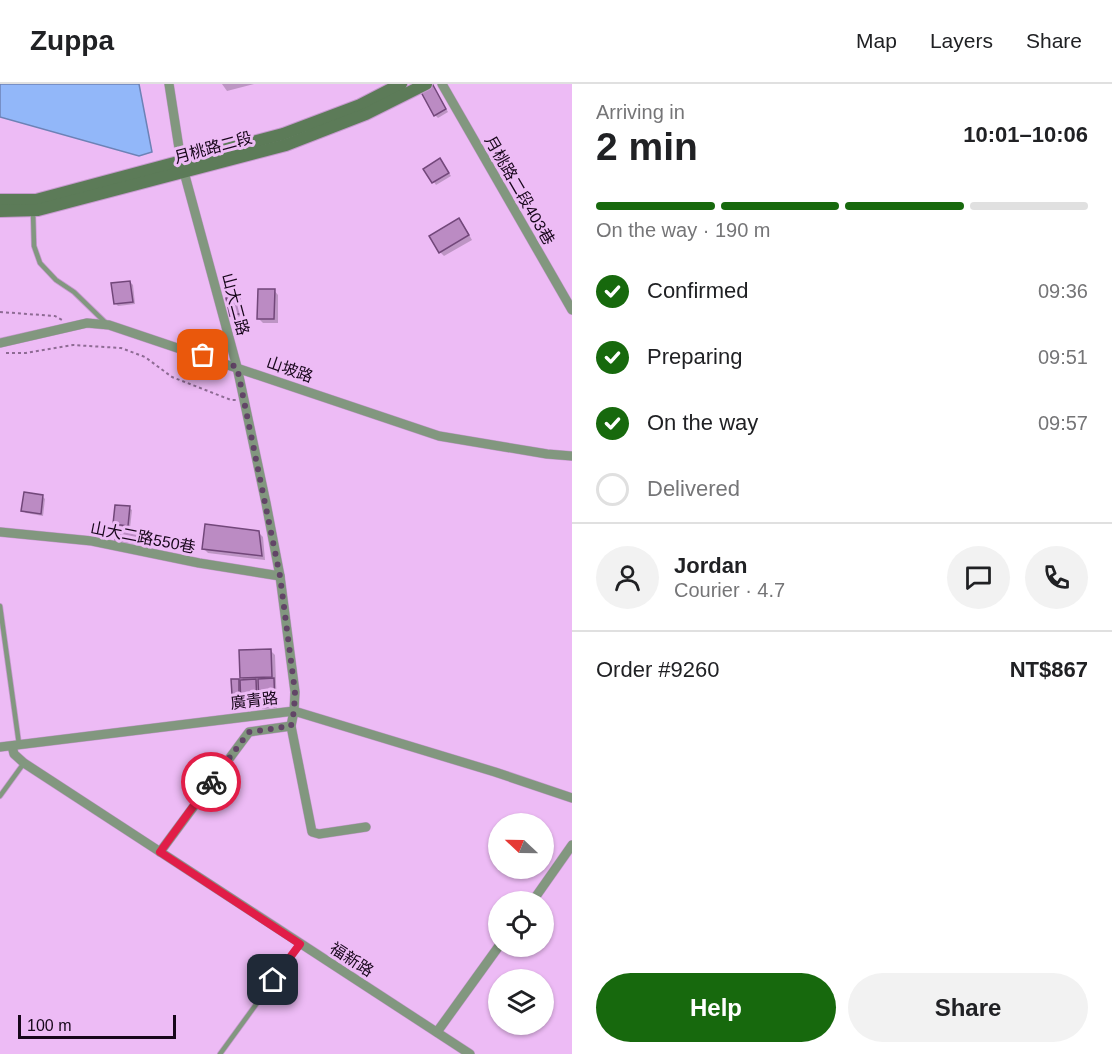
<!DOCTYPE html>
<meta charset="utf-8">
<style>
body{margin:0;font-family:Arial,"Noto Sans TC",sans-serif;background:#f2f2f2;color:#202124;height:100vh;display:flex;flex-direction:column;font-size:22px;white-space:nowrap}
*{box-sizing:border-box;margin:0}
p{font-size:20px;color:#757577}
.icon{flex:none;width:33px;height:33px;fill:none;stroke:currentColor;stroke-width:2;stroke-linecap:round;stroke-linejoin:round}
.map{position:relative;flex:1;overflow:hidden}
.panel{display:flex;flex-direction:column;background:#fff;width:540px}
.panel>*{flex:none}
.needle{width:39px;rotate:292deg}
.controls{position:absolute;left:488px;top:729px;display:grid;gap:12px}
.controls a{display:grid;place-items:center;width:66px;height:66px;border-radius:50%;background:#fff;box-shadow:0 2px 4px #0004;font-size:30px}
.scale{position:absolute;left:18px;bottom:15px;width:158px;box-sizing:border-box;padding-left:6px;border:3px solid #17061a;border-top:0;font-size:16px;line-height:21px;white-space:nowrap;color:#17061a;-webkit-text-stroke:4px #edbbf5;paint-order:stroke}
.pin{position:absolute;display:grid;place-items:center;width:51px;height:51px;color:#fff;margin:-26px;border-radius:12px;box-shadow:0 3px 9px #0006}
.courier{position:absolute;display:grid;place-items:center;width:60px;height:60px;margin:-30px;border:4px solid #e11d48;border-radius:50%;background:#fff;color:#222;box-shadow:0 2px 8px #0007}
.overview em{font-style:normal;font-weight:700}
.overview div{display:flex;flex-direction:column-reverse}
.overview{display:flex;align-items:center;justify-content:space-between;height:102px;padding:0 24px}
h1{font-size:39px;font-weight:700;line-height:45px}
.bar{display:grid;grid-template-columns:repeat(4,1fr);gap:9px 6px;align-content:center;height:72px;padding:0 24px}
.bar i{height:8px;border-radius:4px;background:#e0e0e0}
.bar .on{background:#17690d}
.bar p{grid-column:span 4}
.line{display:flex;align-items:center;gap:15px;padding:0 24px;border-top:2px solid #e0e0e0}
.line div{flex:1}
.round{display:grid;place-items:center;flex:none;width:63px;height:63px;border-radius:32px;background:#f2f2f2}
ol{padding:0 24px;list-style:none}
li{display:flex;align-items:center;gap:18px;height:66px}
li p{margin-inline-start:auto}
li .icon{padding:6px;border-radius:50%;background:#17690d;color:#fff;stroke-width:4}
li:last-child{color:#757577}
li i{width:33px;height:33px;border:3px solid #e0e0e0;border-radius:50%}
.button{display:flex;gap:12px;margin-top:auto;padding:12px 24px}
.button a{flex:1;height:69px;border-radius:36px;background:#17690d;color:#fff;font-size:24px;font-weight:700;line-height:69px;text-align:center}
.button a+a{background:#f2f2f2;color:#202124}
header{display:flex;align-items:center;gap:36px;box-sizing:border-box;height:84px;padding:0 30px;background:#fff;border-bottom:2px solid #e0e0e0}
header strong{font-size:28px}
nav{display:flex;gap:33px;margin-inline-start:auto;font-size:21px}
main{display:flex;flex:1;min-height:0}
.map>svg:first-child{display:block}
</style>
<header>
<strong>Zuppa</strong>
<nav><a>Map</a><a>Layers</a><a>Share</a></nav>
</header>
<main>
<div class="map">
<svg width="572" height="970" viewBox="0 0 572 970">
<rect width="100%" height="100%" fill="#edbbf5"/>
<path fill="#92b7f9" stroke="#6d82b6" stroke-width="1.5" d="M0,0H139L152,68L139,72L0,33Z"/>
<g fill="#0003">
<path d="M222,0H254L227,7Z"/>
<path d="M435,6L448,28L438,34L435,31Z"/>
<path d="M442,79L451,92L436,101L425,85Z"/>
<path d="M463,140L472,156L444,172L440,168Z"/>
<path d="M130,198L133,201L135,220L118,222L115,219Z"/>
<path d="M274,206L278,211V239H263L259,235Z"/>
<path d="M239,213L241,216L244,231L234,234L231,231Z"/>
<path d="M42,412L45,415L43,432L26,429L23,427Z"/>
<path d="M129,424L132,426L130,444L117,442L114,440Z"/>
<path d="M259,449L263,453L265,476L208,469L204,465Z"/>
<path d="M138,450L141,453L140,461L119,458L116,455Z"/>
<path d="M270,566L275,571L277,624L263,625L259,621V624L245,625L243,622L242,611H234L239,596L242,599L245,597L242,594Z"/>
</g>
<g fill="#bb8bc3" stroke="#72477a" stroke-width="1.5">
<path d="M433,1L446,25L434,32L421,8Z"/>
<path d="M440,74L449,89L432,99L423,85Z"/>
<path d="M459,134L469,151L439,169L429,152Z"/>
<path d="M130,197L133,218L114,220L111,199Z"/>
<path d="M258,205H275L274,235H257Z"/>
<path d="M239,212L243,229L230,232L226,214Z"/>
<path d="M24,408L43,411L41,430L21,427Z"/>
<path d="M115,421L130,422L128,442L113,440Z"/>
<path d="M205,440L259,447L262,472L202,465Z"/>
<path d="M116,445L139,449L137,459L115,456Z"/>
<path d="M271,565L272,593L240,594L239,566Z"/>
<path d="M274,594L275,622L259,623L258,595Z"/>
<path d="M231,595H239V611H232Z"/>
<path d="M256,595L257,622L241,623L240,596Z"/>
</g>
<g fill="none" stroke-linecap="round" stroke-linejoin="round">
<g stroke="#c69ace" stroke-width="6">
<g id="lane">
<path d="M33,127L34,162L40,179L56,196L74,208L107,240"/>
<path d="M0,522L19,660"/>
<path d="M0,712L24,679"/>
<path d="M220,970L300,860"/>
</g>
</g>
<g stroke="#c69ace" stroke-width="10">
<g id="street">
<path d="M169,0L181,77L237,283L266,419L280,492L295,608L294,627L291,642L312,748L319,750L366,743"/>
<path d="M442,0L572,226"/>
<path d="M0,259L87,239L109,241L439,352L547,370L572,372"/>
<path d="M0,448L92,457L199,479L280,492"/>
<path d="M12,662L14,670L24,679L470,970"/>
<path d="M0,663L294,627L495,688L572,714"/>
<path d="M160,768L249,648L291,642"/>
<path d="M532,818L572,761"/>
<path d="M437,948L499,862"/>
</g>
</g>
<g stroke="#c69ace" stroke-width="14">
<g id="secondary">
<path d="M0,116H36L283,50L360,21L401,0"/>
<path d="M0,127L38,126L286,61L366,30L426,0"/>
</g>
</g>
<g stroke="#8e6b94" stroke-width="2" stroke-dasharray="3 3" stroke-linecap="butt">
<path d="M0,228L55,232L62,236"/>
<path d="M6,269H26L73,261L121,264L145,273L172,293L231,316H236"/>
</g>
<use href="#lane" stroke="#82977f" stroke-width="4.5"/>
<use href="#street" stroke="#82977f" stroke-width="9"/>
<use href="#secondary" stroke="#5c7b58" stroke-width="12"/>
</g>
<g fill="none" stroke-linecap="round" stroke-linejoin="round">
<path stroke="#624567" stroke-width="6" stroke-dasharray="0 10.8" d="M203,271L237,283L280,492L295,608L294,627L291,642L249,648L211,698"/>
<path stroke="#e11d48" stroke-width="8" d="M211,698L160,768L300,860L273,896"/>
</g>
<g text-anchor="middle" stroke-width="6" stroke-linejoin="round" paint-order="stroke">
<g font-size="16" fill="#17061a" stroke="#edbbf5">
<text transform="translate(213 63) rotate(-15)" y="6">月桃路二段</text>
<text transform="translate(520 106) rotate(60)" y="6">月桃路二段403巷</text>
<text transform="translate(236 220) rotate(75)" y="6">山大二路</text>
<text transform="translate(290 285) rotate(19)" y="6">山坡路</text>
<text transform="translate(143 453) rotate(11)" y="6">山大二路550巷</text>
<text transform="translate(254 616) rotate(-7)" y="6">廣青路</text>
<text transform="translate(352 875) rotate(33)" y="6">福新路</text>
</g>
</g>
</svg>
<div class="controls">
<a><svg class="needle" viewBox="-14 -14 28 28"><path d="M0-13l5 13h-10z" fill="#e53935"/><path d="M0 13l5-13h-10z" fill="#757577"/></svg></a>
<a><svg class="icon" aria-label="locate" viewBox="0 0 24 24"><circle cx="12" cy="12" r="6"/><path d="M12 2v4M12 18v4M2 12h4M18 12h4"/></svg></a>
<a><svg class="icon" aria-label="layers" viewBox="0 0 24 24"><path d="M12 4l9 5-9 5-9-5zM3 14l9 5 9-5"/></svg></a>
</div>
<div class="scale">100 m</div>
<div class="pin" style="left:203px;top:271px;background:#ea580c"><svg class="icon" aria-label="bag" viewBox="0 0 24 24"><path d="M5 8h14l-1 12H6zM9 8a3 3 0 0 1 6 0"/></svg></div>
<div class="pin" style="left:273px;top:896px;background:#1f2937"><svg class="icon" aria-label="home" viewBox="0 0 24 24"><path d="M3 11l9-7 9 7M6 9v11h12V9"/></svg></div>
<div class="courier" style="left:211px;top:698px"><svg class="icon" aria-label="bike" viewBox="0 0 24 24"><circle cx="6" cy="16" r="4"/><circle cx="18" cy="16" r="4"/><path d="M6 16l4-8h5l3 8M10 8l3 8H6M13 5h3"/></svg></div>
</div>
<section class="panel">
<div class="overview"><div><h1>2 min</h1><p>Arriving in</p></div><em>10:01–10:06</em></div>
<div class="bar"><i class="on"></i><i class="on"></i><i class="on"></i><i></i><p>On the way · 190 m</p></div>
<ol>
<li><svg class="icon" aria-label="check" viewBox="0 0 24 24"><path d="M5 12l5 5 9-10"/></svg>Confirmed<p>09:36</p></li>
<li><svg class="icon" aria-label="check" viewBox="0 0 24 24"><path d="M5 12l5 5 9-10"/></svg>Preparing<p>09:51</p></li>
<li><svg class="icon" aria-label="check" viewBox="0 0 24 24"><path d="M5 12l5 5 9-10"/></svg>On the way<p>09:57</p></li>
<li><i></i>Delivered</li>
</ol>
<div class="line" style="height:108px"><a class="round"><svg class="icon" aria-label="person" viewBox="0 0 24 24"><circle cx="12" cy="8" r="4"/><path d="M4 21q1-7 8-7t8 7"/></svg></a><div><b>Jordan</b><p>Courier · 4.7</p></div><a class="round"><svg class="icon" aria-label="chat" viewBox="0 0 24 24"><path d="M4 5h16v11H9l-5 4z"/></svg></a><a class="round"><svg class="icon" aria-label="phone" viewBox="0 0 24 24"><path d="M5 4h4l2 5-3 2q2 4 5 5l2-3 5 2v4C11 20 4 13 5 4z"/></svg></a></div>
<div class="line" style="height:78px"><div>Order #9260</div><b>NT$867</b></div>
<div class="button"><a>Help</a><a>Share</a></div>
</section>
</main>
